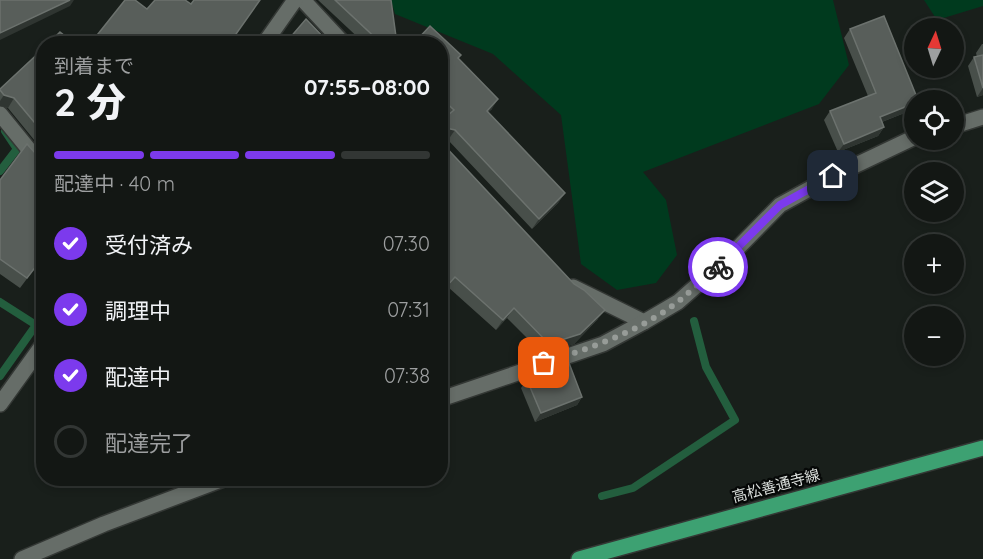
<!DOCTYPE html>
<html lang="ja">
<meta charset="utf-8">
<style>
body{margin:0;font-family:Quicksand,"Noto Sans JP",sans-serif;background:#1c201d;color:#f1f3f6;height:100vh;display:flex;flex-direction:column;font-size:22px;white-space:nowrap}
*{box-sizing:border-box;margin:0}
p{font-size:20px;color:#9d9fa0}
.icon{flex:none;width:33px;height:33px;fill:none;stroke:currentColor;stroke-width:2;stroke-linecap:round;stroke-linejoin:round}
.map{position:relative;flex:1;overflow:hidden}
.panel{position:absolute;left:36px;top:36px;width:412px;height:450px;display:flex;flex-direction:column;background:#131714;border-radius:24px;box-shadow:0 3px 9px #0003,0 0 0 2px #323634}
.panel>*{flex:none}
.needle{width:39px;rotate:4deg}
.controls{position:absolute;left:904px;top:18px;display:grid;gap:12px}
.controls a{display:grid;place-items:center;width:60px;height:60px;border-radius:50%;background:#131714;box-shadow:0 3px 9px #0003,0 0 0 2px #323634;font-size:30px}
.pin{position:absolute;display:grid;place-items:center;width:51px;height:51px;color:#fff;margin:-26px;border-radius:12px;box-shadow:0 3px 9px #0006}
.courier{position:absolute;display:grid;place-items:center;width:60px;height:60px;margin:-30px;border:4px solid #7c3aed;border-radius:50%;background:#fff;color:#222;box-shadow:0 2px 8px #0007}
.headline em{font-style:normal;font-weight:800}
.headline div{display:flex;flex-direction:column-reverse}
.headline{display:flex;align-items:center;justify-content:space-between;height:102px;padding:0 18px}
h1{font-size:39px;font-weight:800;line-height:45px}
.bar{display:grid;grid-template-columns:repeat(4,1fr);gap:9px 6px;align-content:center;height:72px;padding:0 18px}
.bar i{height:8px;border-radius:4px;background:#323634}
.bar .on{background:#7c3aed}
.bar p{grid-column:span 4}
ol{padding:0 18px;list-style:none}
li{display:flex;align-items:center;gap:18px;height:66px}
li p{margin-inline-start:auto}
li .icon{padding:6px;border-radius:50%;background:#7c3aed;color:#fff;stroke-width:4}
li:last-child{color:#9d9fa0}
li i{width:33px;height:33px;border:3px solid #323634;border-radius:50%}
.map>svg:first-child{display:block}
</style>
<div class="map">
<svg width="983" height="559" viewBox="0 0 983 559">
<rect width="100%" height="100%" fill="#191f1b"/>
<g fill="#003a1e">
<path d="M391,0H833L849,65L819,104L643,172L666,200L677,255L656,283L617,290L581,264L561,115L493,54L395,14Z"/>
<path d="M924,0H983V6L937,20Z"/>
</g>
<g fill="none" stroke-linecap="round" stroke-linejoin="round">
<g stroke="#235e3e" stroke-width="8">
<path d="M0,171L17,149L5,131"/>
<path d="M0,302L36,325L0,376"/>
<path d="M602,496L633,488L735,420L706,367L694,321"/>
</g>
<g stroke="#343835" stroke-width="18">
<g id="minor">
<path d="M303,0L344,44"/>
<path d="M264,44L295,0"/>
<path d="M0,114L44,168"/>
<path d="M954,126L983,117"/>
<path d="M573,287L644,322"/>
<path d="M441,399L603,344L644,322L678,302L729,257L780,205L833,176L915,137"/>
<path d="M0,404L44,343"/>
<path d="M22,559L104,524L226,478"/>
</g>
</g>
<g stroke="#343835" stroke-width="18">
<path id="major" d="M579,559L983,448"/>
</g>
<use href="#minor" stroke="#666d68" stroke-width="15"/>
<use href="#major" stroke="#3da172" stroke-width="15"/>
</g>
<g fill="#484f4a">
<path d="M318,0H391L397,44H365Z"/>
<path d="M850,29L915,100V106L912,110L882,122L884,127L878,136L838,152L824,120L830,111L868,96L844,38Z"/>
<path d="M441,44L461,55L458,58L492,109L488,112L565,193L558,203L532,229L448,140L445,118L441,114Z"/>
<path d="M982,44H983V95L977,97L968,66L974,57H977L976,53Z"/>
<path d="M44,48V152L8,108L0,106V89Z"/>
<path d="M441,142L598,319L574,344L543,354L507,318L496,330L448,287L441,295Z"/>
<path d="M0,180L44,256L20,288L0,274Z"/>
<path d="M527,380L582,397L577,405L535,422L521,388Z"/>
</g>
<g fill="#2f3531">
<path d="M70,0H74L70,6L0,40V33Z"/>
<path d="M983,88V95L977,97Z"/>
<path d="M4,95L14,98L8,108L0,106V101Z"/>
<path d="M498,99L492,109L480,121L487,111Z"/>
<path d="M915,103V106L912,110L874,125L880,117Z"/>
<path d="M884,127L878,136L838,152L844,144Z"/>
<path d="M446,128L455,130L448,140L441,138V131Z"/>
<path d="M565,193L558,203L532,229L539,219Z"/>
<path d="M455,277L448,287L441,295V293Z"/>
<path d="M514,308L507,318L496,330L503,320Z"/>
<path d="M605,310L598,319L574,344L543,354L549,344Z"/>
<path d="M582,397L577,405L535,422L541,413Z"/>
</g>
<g fill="#585e5a" stroke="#6c726e" stroke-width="1.5">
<path d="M0,0H70L0,33Z"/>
<path d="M125,0H135L147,9L155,0H185L191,4L194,0H260L229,44H90Z"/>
<path d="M335,0H391L397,44H382Z"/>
<path d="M884,16L918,100H915V103L880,117L884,127L844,144L830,111L876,93L850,29Z"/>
<path d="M306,19L330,44H289L291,42L288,40Z"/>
<path d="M430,26L461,55L458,58L498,99L487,111L565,193L539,219L455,130L446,128L442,130L441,132V121L454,110L441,98V44H413Z"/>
<path d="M60,32L75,44H48Z"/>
<path d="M44,48V134L14,98L4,95L0,90V89Z"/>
<path d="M983,55V88L974,57Z"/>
<path d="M441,142L574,284L584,290L605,310L580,334L549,344L514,308L503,320L455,277L441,293Z"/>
<path d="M27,144L44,163V256L27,278L0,259V180Z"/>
<path d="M569,363L582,397L541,413L527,380Z"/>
</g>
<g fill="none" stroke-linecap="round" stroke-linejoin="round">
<path stroke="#979c98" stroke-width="6" stroke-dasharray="0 10.8" d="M544,363C590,348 639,332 679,301C692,290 705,278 718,267"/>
<path stroke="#7c3aed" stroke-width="8" d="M718,267L780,205L833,176"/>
</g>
<g text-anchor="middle" stroke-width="4.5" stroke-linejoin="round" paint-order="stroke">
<g font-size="15" fill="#dbdfdc" stroke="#060807">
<text transform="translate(776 486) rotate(-15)" y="5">高松善通寺線</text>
</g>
</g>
</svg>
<div class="controls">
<a><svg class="needle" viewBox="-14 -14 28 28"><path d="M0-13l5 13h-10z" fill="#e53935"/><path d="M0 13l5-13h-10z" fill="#9d9fa0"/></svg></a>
<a><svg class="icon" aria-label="locate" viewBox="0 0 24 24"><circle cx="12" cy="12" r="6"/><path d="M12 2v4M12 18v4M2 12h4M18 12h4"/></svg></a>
<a><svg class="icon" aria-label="layers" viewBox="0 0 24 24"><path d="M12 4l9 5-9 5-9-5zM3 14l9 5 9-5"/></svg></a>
<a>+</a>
<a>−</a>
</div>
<div class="pin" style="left:544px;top:363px;background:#ea580c"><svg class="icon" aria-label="bag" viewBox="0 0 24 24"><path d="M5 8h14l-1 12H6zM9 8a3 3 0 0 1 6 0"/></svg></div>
<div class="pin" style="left:833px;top:176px;background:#1f2937"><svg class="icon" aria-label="home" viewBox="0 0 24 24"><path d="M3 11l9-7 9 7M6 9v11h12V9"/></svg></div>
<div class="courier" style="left:718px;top:267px"><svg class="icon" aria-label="bike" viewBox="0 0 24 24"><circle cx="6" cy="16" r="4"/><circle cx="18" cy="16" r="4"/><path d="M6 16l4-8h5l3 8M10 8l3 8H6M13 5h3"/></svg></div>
<section class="panel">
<div class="headline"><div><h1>2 分</h1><p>到着まで</p></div><em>07:55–08:00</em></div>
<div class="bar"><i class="on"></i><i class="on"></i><i class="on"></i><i></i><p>配達中 · 40 m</p></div>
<ol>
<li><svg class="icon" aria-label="check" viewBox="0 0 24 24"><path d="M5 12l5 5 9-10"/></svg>受付済み<p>07:30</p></li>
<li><svg class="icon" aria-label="check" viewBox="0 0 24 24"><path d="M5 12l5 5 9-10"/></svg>調理中<p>07:31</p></li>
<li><svg class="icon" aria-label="check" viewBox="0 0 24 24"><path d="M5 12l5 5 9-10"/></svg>配達中<p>07:38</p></li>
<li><i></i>配達完了</li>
</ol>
</section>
</div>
